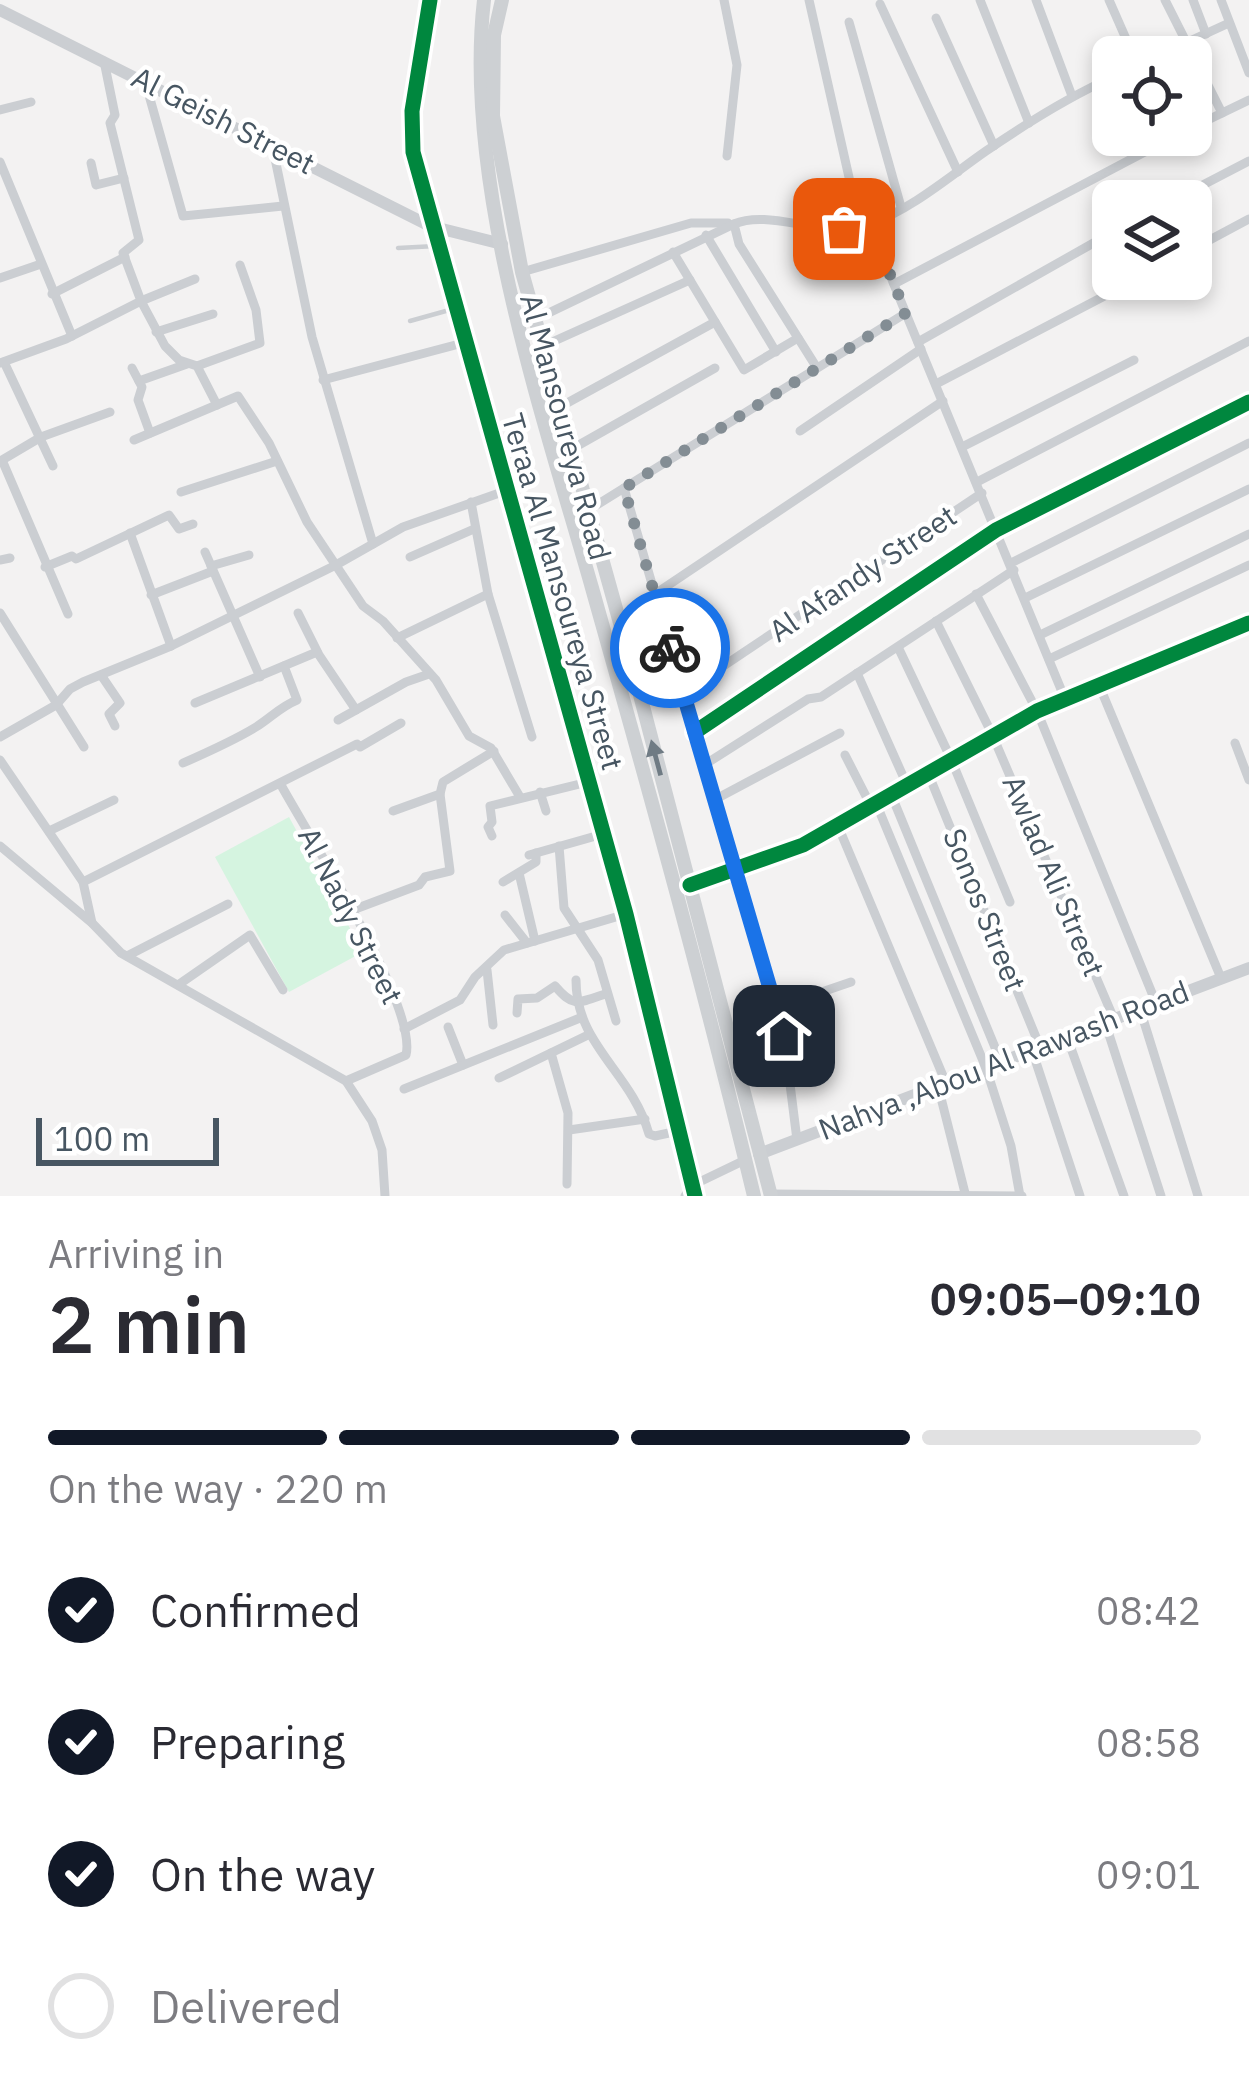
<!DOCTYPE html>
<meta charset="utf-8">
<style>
body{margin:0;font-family:"IBM Plex Sans",sans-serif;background:#f2f2f3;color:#2b2b33;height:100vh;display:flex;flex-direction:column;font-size:45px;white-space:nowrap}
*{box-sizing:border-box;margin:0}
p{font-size:39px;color:#7c7c81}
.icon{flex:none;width:66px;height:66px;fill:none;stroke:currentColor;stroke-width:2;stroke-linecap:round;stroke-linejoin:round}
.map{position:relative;height:1196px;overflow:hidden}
.panel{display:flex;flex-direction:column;background:#fff;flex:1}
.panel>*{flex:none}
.tools{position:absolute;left:1092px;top:36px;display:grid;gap:24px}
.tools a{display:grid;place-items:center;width:120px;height:120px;border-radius:18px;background:#fff;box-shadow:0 6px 18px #0003;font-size:60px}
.scale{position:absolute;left:36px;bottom:30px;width:183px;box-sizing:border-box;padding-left:12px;border:6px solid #475662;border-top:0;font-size:33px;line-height:42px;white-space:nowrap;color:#475662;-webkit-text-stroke:9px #fff;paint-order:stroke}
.pin{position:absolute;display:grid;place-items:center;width:102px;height:102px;color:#fff;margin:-51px;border-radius:24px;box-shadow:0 6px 18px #0006}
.courier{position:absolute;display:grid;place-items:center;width:120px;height:120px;margin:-60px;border:9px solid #1a73e8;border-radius:50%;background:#fff;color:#222;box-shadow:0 3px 15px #0007}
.head em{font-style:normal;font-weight:600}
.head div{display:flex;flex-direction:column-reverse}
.head{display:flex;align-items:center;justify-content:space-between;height:204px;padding:0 48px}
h1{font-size:78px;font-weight:600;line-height:90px}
.bar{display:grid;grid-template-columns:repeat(4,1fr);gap:18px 12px;align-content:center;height:144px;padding:0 48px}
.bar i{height:15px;border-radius:9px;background:#e1e1e2}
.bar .active{background:#111827}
.bar p{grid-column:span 4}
ol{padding:0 48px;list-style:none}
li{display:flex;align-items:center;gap:36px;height:132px}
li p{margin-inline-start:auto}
li .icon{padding:12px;border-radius:50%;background:#111827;color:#fff;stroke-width:4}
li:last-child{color:#7c7c81}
li i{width:66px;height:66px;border:6px solid #e1e1e2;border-radius:50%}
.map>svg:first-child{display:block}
</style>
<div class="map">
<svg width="1249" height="1196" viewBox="0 0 1249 1196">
<rect width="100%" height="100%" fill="#f3f2f2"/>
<path fill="#d5f4e0" d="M289,817L363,952L289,992L215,857Z"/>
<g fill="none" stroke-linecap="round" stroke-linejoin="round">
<g stroke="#cbced2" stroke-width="4.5">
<path d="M398,248L436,246"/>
<path d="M410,321L453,309"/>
</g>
<g stroke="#cbced2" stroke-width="9">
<path d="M430,0L412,111L413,152L626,914L695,1196"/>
<path d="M724,0L737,65L727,156"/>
<path d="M809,0L860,226"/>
<path d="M980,0L1029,123"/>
<path d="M1036,0L1072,96"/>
<path d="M1109,0L1134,57"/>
<path d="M1165,0L1222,113"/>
<path d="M1193,0L1206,34"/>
<path d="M1221,0L1249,73"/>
<path d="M880,4L958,172"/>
<path d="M936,18L994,146"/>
<path d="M849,22L901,207"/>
<path d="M1155,57L1229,23"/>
<path d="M145,81L183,216L283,206"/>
<path d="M0,110L31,102"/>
<path d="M1191,128L1249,100"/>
<path d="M272,144L312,337L373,544"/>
<path d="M0,162L72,336"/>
<path d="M91,163L96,185L124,178"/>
<path d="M1172,201L1249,161"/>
<path d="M869,224L1065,699"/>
<path d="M706,235L776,352"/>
<path d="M1191,250L1249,219"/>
<path d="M673,252L744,370L798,338"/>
<path d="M522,272L691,223H728"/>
<path d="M0,278L41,264"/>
<path d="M195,279L141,301L165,346L179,360L197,366L217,405"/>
<path d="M894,284L1177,135"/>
<path d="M52,294L125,257"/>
<path d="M534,320L734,224"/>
<path d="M156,332L213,314"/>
<path d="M918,342L1113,232"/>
<path d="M541,347L690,280"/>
<path d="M4,362L53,466"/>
<path d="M0,363L66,339L141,301L123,253L139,240L110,123L115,115L104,61"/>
<path d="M197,366L260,343L256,310L240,265"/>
<path d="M132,368L142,387L138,400L150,433"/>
<path d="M817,368L739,244L734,224C771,208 825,240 870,224C912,209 950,176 986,151C1027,123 1068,97 1113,77"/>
<path d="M323,380L463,343"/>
<path d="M139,381L187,364"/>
<path d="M936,384L1137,279"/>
<path d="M558,408L715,322"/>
<path d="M800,431L921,349"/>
<path d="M134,440L238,396L269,443L307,522L363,606L383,621L436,680L469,736L491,748L520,797"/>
<path d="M962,447L1134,360"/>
<path d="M570,450L715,368"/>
<path d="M977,482L1249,341"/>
<path d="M624,488L784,1036L797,1140"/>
<path d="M181,492L277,461"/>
<path d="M471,502L488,594L532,737"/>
<path d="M587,511L906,313"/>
<path d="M130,533L171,646"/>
<path d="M205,552L260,677"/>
<path d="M410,557L474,529"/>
<path d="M0,560L10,558"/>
<path d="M1011,563L1249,443"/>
<path d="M211,566L249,555"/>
<path d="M45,567L72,556L76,559L169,515L179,529L193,524"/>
<path d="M655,594L943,401"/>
<path d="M976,594L1037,711L1156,1003"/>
<path d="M151,595L213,571"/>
<path d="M1025,598L1249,489"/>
<path d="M0,613L84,747"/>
<path d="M298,613L319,655L356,710"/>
<path d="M68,614L2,460L41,437L110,412"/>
<path d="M936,621L992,734L1114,1019"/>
<path d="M1040,635L1249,534"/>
<path d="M397,638L488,594"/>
<path d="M898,647L951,759L1010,902"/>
<path d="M1049,659L1249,565"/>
<path d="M857,673L907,785"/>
<path d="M101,675L120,703L109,714L115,726"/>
<path d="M1099,685L1221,978"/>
<path d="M683,693L982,493"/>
<path d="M195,703L317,652"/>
<path d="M338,720L406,682L429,674"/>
<path d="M695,732L996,530L1249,402"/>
<path d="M0,737L56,705L70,689L83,682L171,646L336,565L403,527L505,491"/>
<path d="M1235,743L1249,780"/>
<path d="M845,755L871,806"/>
<path d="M0,760L83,882L92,923"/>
<path d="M183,763C208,752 233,741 256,727C272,717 280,707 297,700L284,666"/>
<path d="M704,765L808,699L821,697L1014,570"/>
<path d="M928,773L1040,1047"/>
<path d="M281,785C309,836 418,1007 406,1055L346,1081"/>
<path d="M540,792L546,811"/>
<path d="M891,794L1001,1062"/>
<path d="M714,800L840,733"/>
<path d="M876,803L986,1068L1011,1146L1020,1196"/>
<path d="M393,811L440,794L443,782L494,751"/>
<path d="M838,826L946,1083"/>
<path d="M49,831L114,800"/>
<path d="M492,836L488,827L492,822L490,806L588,782"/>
<path d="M0,846L92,923L121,953L346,1081L372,1121L382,1150L385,1196"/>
<path d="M559,846L564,908L598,960L616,1021"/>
<path d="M529,855L603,834"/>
<path d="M519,873L535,941"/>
<path d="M83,882L357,744L360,747L401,723"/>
<path d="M503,882L536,862V853"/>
<path d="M690,885L803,845L1037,711L1249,623"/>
<path d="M350,911L419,885L425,877L450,871L440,794"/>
<path d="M505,915L527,943"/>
<path d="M127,956L228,904"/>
<path d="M487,970L493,1025"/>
<path d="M576,980C576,1046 631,1071 649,1134L655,1136L678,1131"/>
<path d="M178,985L250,935L283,990"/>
<path d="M775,1008L851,982"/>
<path d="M1140,1009L1198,1196"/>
<path d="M517,1013L518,999L537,998L555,986C573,1007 577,1004 605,994"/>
<path d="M1105,1022L1161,1196"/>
<path d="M448,1027L463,1065"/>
<path d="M404,1029L460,1000L475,977L504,950L626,914"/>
<path d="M1067,1037L1124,1196"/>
<path d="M1032,1050L1080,1196"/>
<path d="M551,1053L568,1113L567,1184"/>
<path d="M499,1078L588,1035"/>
<path d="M938,1086L965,1193"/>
<path d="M404,1089L580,1018"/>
<path d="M569,1130L645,1119"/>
<path d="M771,1194L1022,1196"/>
<path d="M685,1196L691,1186L745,1160"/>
</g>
<g stroke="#cbced2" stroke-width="12">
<path d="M0,10L430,226L502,244"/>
<path d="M759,1154L1249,968"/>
</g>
<g stroke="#cdd0d3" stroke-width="14">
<path d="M484,0C463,182 542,412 592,588C649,790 705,992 754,1196"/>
<path d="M502,0L494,35L493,116L522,272L639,691L771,1196"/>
</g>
<g stroke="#fff" stroke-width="22">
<g id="cycleway">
<path d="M430,0L412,111L413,152L626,914L695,1196"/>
<path d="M695,732L996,530L1249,402"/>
<path d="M690,885L803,845L1037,711L1249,623"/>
</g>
</g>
<use href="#cycleway" stroke="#00873e" stroke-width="15"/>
</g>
<defs><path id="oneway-solid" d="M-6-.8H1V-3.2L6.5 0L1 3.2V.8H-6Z" transform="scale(3)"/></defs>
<use fill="#6f7b84" href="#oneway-solid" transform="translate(656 758) rotate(-105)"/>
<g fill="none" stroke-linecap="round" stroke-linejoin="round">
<path stroke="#838d94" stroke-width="12" stroke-dasharray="0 21.6" d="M670,648L624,488L906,313L869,224L844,229"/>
<path stroke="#1a73e8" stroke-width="15" d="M670,648L784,1036"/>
</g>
<g text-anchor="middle" stroke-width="9" stroke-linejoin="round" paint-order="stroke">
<g font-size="30" fill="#475662" stroke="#fff">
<text transform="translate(223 121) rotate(27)" y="10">Al Geish Street</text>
<text transform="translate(565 427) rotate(75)" y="10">Al Mansoureya Road</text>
<text transform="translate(863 574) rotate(-34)" y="10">Al Afandy Street</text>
<text transform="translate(562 592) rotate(74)" y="10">Teraa Al Mansoureya Street</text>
<text transform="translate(1053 876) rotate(67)" y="10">Awlad Ali Street</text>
<text transform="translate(984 910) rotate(68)" y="10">Sonos Street</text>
<text transform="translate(350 916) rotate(63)" y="10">Al Nady Street</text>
<text transform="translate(1004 1061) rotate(-21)" y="10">Nahya ,Abou Al Rawash Road</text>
</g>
</g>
</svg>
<div class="tools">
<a><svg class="icon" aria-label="locate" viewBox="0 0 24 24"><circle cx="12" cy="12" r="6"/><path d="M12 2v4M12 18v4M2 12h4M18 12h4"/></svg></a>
<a><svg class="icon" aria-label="layers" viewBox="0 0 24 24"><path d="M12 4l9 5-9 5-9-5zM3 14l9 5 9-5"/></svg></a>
</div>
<div class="scale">100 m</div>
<div class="pin" style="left:844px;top:229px;background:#ea580c"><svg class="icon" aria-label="bag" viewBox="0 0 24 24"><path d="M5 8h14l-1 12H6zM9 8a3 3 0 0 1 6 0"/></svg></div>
<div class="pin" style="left:784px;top:1036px;background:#1f2937"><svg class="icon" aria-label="home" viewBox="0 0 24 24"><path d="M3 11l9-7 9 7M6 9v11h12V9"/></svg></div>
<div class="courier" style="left:670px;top:648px"><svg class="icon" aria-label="bike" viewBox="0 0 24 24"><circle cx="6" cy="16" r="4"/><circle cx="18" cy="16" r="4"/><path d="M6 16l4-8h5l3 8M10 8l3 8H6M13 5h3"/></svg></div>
</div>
<section class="panel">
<div class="head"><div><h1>2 min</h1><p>Arriving in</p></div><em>09:05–09:10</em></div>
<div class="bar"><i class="active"></i><i class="active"></i><i class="active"></i><i></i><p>On the way · 220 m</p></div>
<ol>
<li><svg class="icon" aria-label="check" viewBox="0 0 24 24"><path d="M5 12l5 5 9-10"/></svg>Confirmed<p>08:42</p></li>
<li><svg class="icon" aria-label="check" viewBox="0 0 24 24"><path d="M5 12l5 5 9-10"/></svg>Preparing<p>08:58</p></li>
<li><svg class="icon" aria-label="check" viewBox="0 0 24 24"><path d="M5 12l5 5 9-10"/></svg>On the way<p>09:01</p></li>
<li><i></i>Delivered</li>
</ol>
</section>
